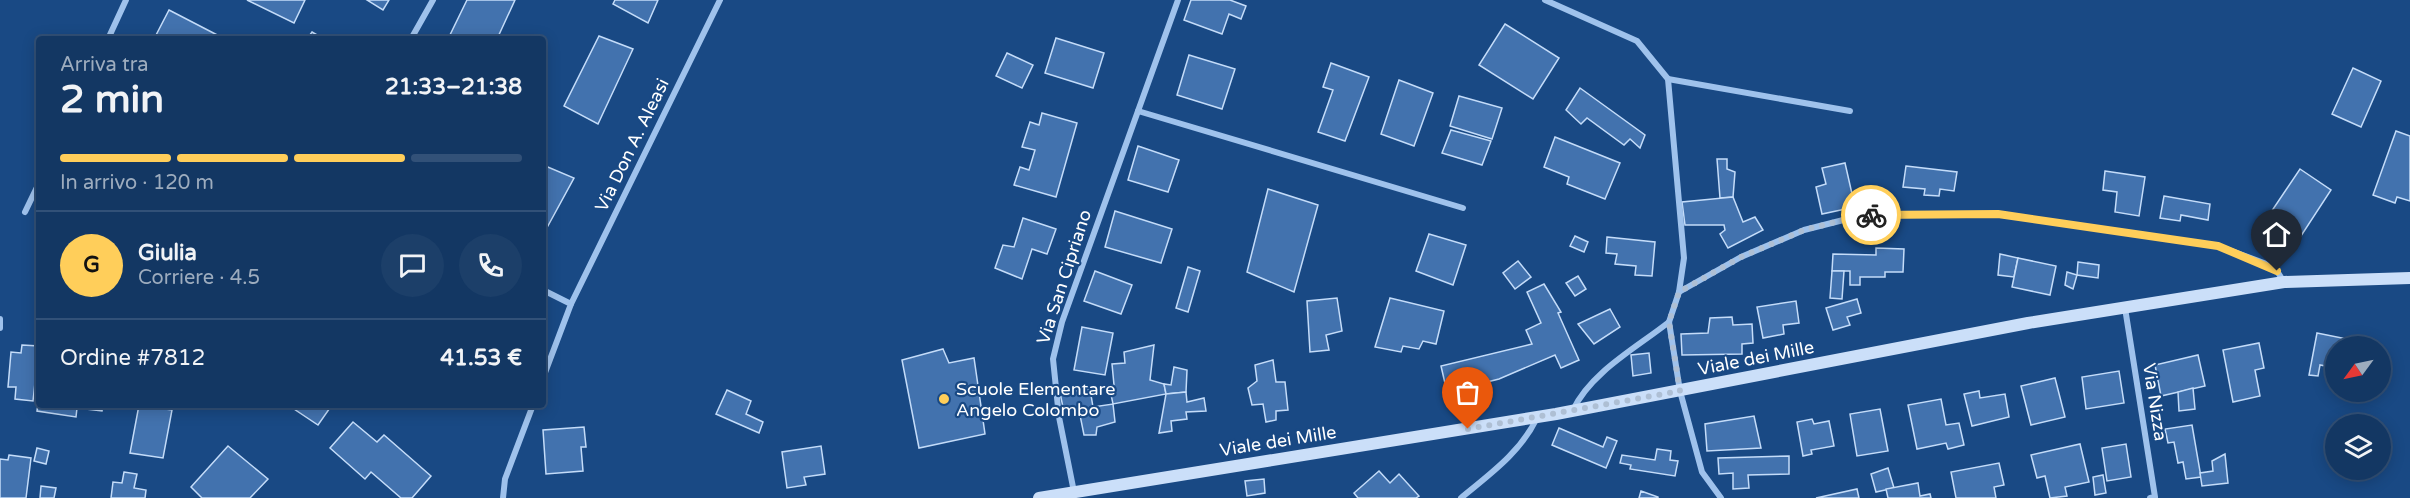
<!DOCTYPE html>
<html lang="it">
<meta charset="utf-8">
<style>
body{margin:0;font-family:"Varela Round",sans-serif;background:#1c3f69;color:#f1f3f6;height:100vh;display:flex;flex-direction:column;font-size:22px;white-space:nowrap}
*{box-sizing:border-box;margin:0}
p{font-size:20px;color:#9dacbe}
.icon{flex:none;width:33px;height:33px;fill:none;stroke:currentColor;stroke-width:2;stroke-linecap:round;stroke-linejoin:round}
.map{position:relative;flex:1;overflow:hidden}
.side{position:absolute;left:36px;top:36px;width:510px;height:372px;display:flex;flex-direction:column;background:#133763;border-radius:6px;box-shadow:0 3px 15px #0003,0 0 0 2px #325178}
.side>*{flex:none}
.needle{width:39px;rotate:237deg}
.buttons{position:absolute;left:2325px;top:336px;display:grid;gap:12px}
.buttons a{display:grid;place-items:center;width:66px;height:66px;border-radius:50%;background:#133763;box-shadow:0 3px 15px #0003,0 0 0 2px #325178;font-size:30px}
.pin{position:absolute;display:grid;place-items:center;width:51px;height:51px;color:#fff;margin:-62px -26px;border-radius:50% 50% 50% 0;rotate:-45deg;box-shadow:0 0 6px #0007}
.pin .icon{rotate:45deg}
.courier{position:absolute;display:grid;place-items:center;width:60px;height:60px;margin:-30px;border:4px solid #ffce5a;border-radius:50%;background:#fff;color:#222;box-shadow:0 2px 8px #0007}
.overview em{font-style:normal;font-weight:800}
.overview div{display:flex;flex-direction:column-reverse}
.overview{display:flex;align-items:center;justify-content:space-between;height:102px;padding:0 24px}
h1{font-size:39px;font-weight:800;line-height:45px}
.bar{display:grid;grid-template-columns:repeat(4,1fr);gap:9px 6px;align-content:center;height:72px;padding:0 24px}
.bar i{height:8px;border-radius:4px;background:#325178}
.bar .active{background:#ffce5a}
.bar p{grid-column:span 4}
.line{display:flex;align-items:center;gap:15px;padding:0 24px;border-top:2px solid #325178}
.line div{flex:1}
.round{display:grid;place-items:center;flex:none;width:63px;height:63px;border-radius:32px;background:#1c3f69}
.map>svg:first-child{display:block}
</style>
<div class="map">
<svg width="2410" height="498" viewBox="0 0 2410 498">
<rect width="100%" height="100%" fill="#194984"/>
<g fill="#4272ae" stroke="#c4dcf9" stroke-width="1.5">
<path d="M247,0H305L294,23Z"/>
<path d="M367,0H389L383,10Z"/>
<path d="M467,0H515L497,39H448Z"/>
<path d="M615,0H658L648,23L613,4Z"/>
<path d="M1191,0H1230L1246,6L1241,19L1229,14L1222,34L1184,20Z"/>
<path d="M169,10L225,39H154Z"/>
<path d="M1505,24L1559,58L1533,99L1479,65Z"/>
<path d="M312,32L324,39H307Z"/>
<path d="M599,36L633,49L598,124L564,106Z"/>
<path d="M1056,38L1104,53L1093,88L1045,73Z"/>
<path d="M1007,53L1033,65L1022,88L996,76Z"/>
<path d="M1189,55L1235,69L1222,109L1177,95Z"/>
<path d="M1331,63L1369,77L1345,141L1318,132L1333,90L1323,87Z"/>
<path d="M2353,68L2381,81L2361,127L2332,114Z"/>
<path d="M1399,80L1433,93L1414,146L1381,134Z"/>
<path d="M1580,88L1645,135L1640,148L1630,139L1624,145L1587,118L1581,124L1566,110Z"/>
<path d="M1459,96L1502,108L1492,139L1450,126Z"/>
<path d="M1042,113L1077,123L1056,197L1014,185L1020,167L1029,170L1035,150L1022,147L1030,122L1039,125Z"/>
<path d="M1451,130L1491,141L1482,165L1442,153Z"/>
<path d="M2396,131L2410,136V201L2397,197L2395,203L2373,195Z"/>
<path d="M1555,137L1620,163L1605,199L1567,184L1569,177L1544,167Z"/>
<path d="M1138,146L1179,160L1168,192L1128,180Z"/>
<path d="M1717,159H1727V169L1735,172L1733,197L1720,198Z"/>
<path d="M1845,163L1855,207L1822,214L1816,187L1826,184L1822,168Z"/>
<path d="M543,165L574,178L543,235Z"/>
<path d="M1906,166L1957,172L1954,191L1940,189L1939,196L1924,195L1925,189L1903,187Z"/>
<path d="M2300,169L2331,190L2299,239L2267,218Z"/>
<path d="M2105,171L2145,177L2139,216L2115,212L2117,192L2103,190Z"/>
<path d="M1268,189L1318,205L1294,292L1247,272Z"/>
<path d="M2164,196L2210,204L2208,220L2181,215L2180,221L2160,218Z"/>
<path d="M1733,197L1743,222L1755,217L1763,230L1728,248L1720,234L1725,230L1724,225H1685L1682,202Z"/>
<path d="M1115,211L1172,229L1161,263L1105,247Z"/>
<path d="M1023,218L1056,229L1047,254L1032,249L1022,279L995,268L1003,245L1014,247Z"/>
<path d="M1429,234L1466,245L1453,285L1416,271Z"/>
<path d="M1575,236L1588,242L1584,252L1570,246Z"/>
<path d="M1607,237L1655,242L1652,276L1635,275L1636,266L1615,264L1617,254L1606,253Z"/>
<path d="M1876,248L1904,249L1903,272H1885V277H1860V285H1850V271H1832L1833,254L1876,255Z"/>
<path d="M2000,254L2018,258L2014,277L1998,275Z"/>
<path d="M2018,258L2056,266L2050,295L2012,287Z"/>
<path d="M1518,261L1531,277L1515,289L1503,273Z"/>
<path d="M2078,262L2099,265L2098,278L2077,275Z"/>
<path d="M1188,267L1200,271L1188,312L1176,308Z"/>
<path d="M1095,271L1132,285L1121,314L1084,301Z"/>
<path d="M1832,271H1844L1842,299L1830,298Z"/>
<path d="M2067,272L2077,275L2073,289L2065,285Z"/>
<path d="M1578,276L1586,289L1575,296L1566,283Z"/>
<path d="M1544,284L1561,312L1558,313L1579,360L1561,368L1555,355L1499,379L1447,392L1441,366L1532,344L1526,330L1541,323L1527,292Z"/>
<path d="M1337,298L1342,331L1326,335L1329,350L1310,352L1307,301Z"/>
<path d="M1390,298L1444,311L1436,344L1423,341L1419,349L1403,346L1401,352L1375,347Z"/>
<path d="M1857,299L1861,313L1847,317L1850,325L1833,330L1826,308Z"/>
<path d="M1796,301L1799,323L1783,325L1784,334L1763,338L1757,307Z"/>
<path d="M1610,309L1620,327L1594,344L1578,324Z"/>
<path d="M1732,317L1733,325L1752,324L1753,343L1742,344V354L1682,355L1681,334L1708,333L1710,318Z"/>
<path d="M1082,327L1113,333L1105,375L1074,370Z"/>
<path d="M2317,333L2362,342L2361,346H2336V368L2320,365L2318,376L2309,375Z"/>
<path d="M2259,343L2264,368L2255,370L2260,396L2233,402L2223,350Z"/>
<path d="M22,345L39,346L33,401L15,399L16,387H8L11,352L21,353Z"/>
<path d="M1154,345L1150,380L1164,384L1166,394L1113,404L1109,385H1114L1112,364L1125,363L1124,352Z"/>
<path d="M943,349L949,363L974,358L985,434L919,448L902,360Z"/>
<path d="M1649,353L1651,373L1633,376L1631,355Z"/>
<path d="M2198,355L2205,386L2161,396L2155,365Z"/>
<path d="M1273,360L1276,382H1285L1288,410L1276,411V420L1266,422L1263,404L1252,405L1248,388L1257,381L1255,365Z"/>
<path d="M1174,367L1187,370L1186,392L1166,394L1164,384L1171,385Z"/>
<path d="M2119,371L2124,403L2086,409L2082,377Z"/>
<path d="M2055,378L2065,417L2031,425L2021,386Z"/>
<path d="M2193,388L2195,409L2179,411L2178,392Z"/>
<path d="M1090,389L1093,407L1113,404L1115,422L1097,427L1096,435H1084L1079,410L1064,412L1060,393Z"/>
<path d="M727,390L751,401L746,414L763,422L759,433L716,414Z"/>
<path d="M1979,391L1980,398L2005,394L2009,417L1972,426L1964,394Z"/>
<path d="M1186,392L1187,402L1204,398L1206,411L1186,412L1187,419L1171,421L1172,431L1159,433L1166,394Z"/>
<path d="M39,395V405H103L102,411L77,408L76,417L37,411Z"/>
<path d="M1941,399L1946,425L1959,423L1964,445L1948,449L1946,443L1917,449L1908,405Z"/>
<path d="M139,405L172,410L163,458L130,453Z"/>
<path d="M288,405H332L318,425Z"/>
<path d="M1880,409L1888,451L1857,456L1850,414Z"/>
<path d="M1754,416L1761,448L1707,451L1705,424Z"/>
<path d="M1812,419L1814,424L1829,421L1834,446L1811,450L1812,454L1803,456L1797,422Z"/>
<path d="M353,422L377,442L384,435L431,476L412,498H401L371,472L365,479L330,448Z"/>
<path d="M2192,425L2201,477L2186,479L2183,462L2178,463L2174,442L2168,443L2165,429Z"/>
<path d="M584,427L586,447H581L583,471L546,474L543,430Z"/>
<path d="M1559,428L1603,447L1607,437L1617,441L1606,468L1552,445Z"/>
<path d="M2080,444L2089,482L2065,487L2067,496L2050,498L2045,476L2037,478L2031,455Z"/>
<path d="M2126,444L2131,477L2107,481L2102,448Z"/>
<path d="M228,446L268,479L250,498H202L191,487Z"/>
<path d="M821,446L825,474L804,477L806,485L787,488L782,452Z"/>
<path d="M37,448L49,451L46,464L34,461Z"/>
<path d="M1657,449L1671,451L1670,460L1678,461L1675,476L1630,469L1631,465L1620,463L1622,455L1655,460Z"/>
<path d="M2225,454L2228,483L2202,486L2200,473L2213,471L2212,461Z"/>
<path d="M9,455L31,458L26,498H0V459L8,460Z"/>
<path d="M1789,456V474L1748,475L1749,488L1733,489V473L1719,474L1718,458Z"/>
<path d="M1999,463L2004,485L1994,487L1996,498H1956L1951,472Z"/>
<path d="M1888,468L1894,488L1876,492L1871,474Z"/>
<path d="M1379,471L1390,483L1399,474L1419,496L1416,498H1358L1354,493Z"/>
<path d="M124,472L137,474L134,488L146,490L145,498H111L113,482L122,483Z"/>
<path d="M2103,475L2106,493L2095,495L2093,477Z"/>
<path d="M1264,479L1265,493L1247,496L1245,481Z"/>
<path d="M1918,483L1920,496L1930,494L1931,498H1888L1886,489Z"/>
<path d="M41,486L56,488L54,498H40Z"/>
<path d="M1857,489L1859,498H1816Z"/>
<path d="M1641,491L1658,497V498H1639Z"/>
</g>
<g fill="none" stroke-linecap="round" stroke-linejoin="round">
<g stroke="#9fc2ec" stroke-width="6">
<path d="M1545,0L1637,41L1668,79L1684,258L1679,292L1669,322L1680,391L1702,472L1721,498"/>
<path d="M108,39L126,0"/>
<path d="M411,39L433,0"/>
<path d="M1668,79L1850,111"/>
<path d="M1138,111L1463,208"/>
<path d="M25,212L39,183"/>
<path d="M543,290L571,304L543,378"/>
<path d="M1679,292L1741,257L1804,230L1863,215L1998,214L2218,246L2264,263L2277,271L2284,282"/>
<path d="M571,304L720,0"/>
<path d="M2125,308L2155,497L2150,498"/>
<path d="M0,319V328"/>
<path d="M1573,410C1591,372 1636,348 1669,322"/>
<path d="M1074,492L1059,417L1053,359L1062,322L1178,0"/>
<path d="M503,498L505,479L533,405"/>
<path d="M1461,498C1490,474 1520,453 1537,418"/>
</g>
<path stroke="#cbdff9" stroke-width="12" d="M1039,498L1556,414L2028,323L2284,282L2410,278"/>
</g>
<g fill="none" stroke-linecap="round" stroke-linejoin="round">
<path stroke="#aebfd4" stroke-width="6" stroke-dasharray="0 10.8" d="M1468,429L1680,391L1669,322L1679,292L1741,257L1804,230L1863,215H1871"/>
<path stroke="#ffce5a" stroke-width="8" d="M1871,215L1998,214L2218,246L2277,271"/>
</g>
<circle fill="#ffce5a" stroke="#194984" stroke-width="2" cx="944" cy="399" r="6"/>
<g text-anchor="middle" stroke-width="4.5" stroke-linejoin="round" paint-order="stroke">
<g font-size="18" fill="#fff" stroke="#194984">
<text transform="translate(632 145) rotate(-64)" y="6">Via Don A. Aleasi</text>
<text transform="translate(1064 277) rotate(-72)" y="6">Via San Cipriano</text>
<text transform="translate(1756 358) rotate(-11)" y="6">Viale dei Mille</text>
<text transform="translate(2155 402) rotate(81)" y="6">Via Nizza</text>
<text transform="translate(1278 441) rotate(-9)" y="6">Viale dei Mille</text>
</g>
<g font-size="18" fill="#fff" stroke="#194984" text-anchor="start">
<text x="956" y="395">Scuole Elementare<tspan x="956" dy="21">Angelo Colombo</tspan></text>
</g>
</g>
</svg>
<div class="buttons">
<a><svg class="needle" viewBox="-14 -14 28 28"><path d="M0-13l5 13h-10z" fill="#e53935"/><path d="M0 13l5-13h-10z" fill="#9dacbe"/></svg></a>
<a><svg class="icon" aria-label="layers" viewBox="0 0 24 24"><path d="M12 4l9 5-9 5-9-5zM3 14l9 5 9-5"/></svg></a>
</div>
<div class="pin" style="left:1468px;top:429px;background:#ea580c"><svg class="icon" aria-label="bag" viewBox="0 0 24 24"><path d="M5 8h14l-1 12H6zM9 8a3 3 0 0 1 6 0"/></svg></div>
<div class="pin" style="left:2277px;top:271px;background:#1f2937"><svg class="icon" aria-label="home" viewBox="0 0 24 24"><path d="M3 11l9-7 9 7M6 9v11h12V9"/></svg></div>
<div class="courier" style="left:1871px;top:215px"><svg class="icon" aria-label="bike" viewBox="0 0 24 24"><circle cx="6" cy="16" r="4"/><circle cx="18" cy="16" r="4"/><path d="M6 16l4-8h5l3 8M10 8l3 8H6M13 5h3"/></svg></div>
<section class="side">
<div class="overview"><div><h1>2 min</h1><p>Arriva tra</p></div><em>21:33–21:38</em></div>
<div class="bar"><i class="active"></i><i class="active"></i><i class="active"></i><i></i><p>In arrivo · 120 m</p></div>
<div class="line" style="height:108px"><b class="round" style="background:#ffce5a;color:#111">G</b><div><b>Giulia</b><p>Corriere · 4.5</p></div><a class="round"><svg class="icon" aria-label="chat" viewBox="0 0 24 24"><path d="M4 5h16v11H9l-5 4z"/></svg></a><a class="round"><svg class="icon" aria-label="phone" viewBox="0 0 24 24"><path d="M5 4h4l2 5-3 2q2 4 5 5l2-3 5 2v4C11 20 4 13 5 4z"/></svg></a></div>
<div class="line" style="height:78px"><div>Ordine #7812</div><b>41.53 €</b></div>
</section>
</div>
